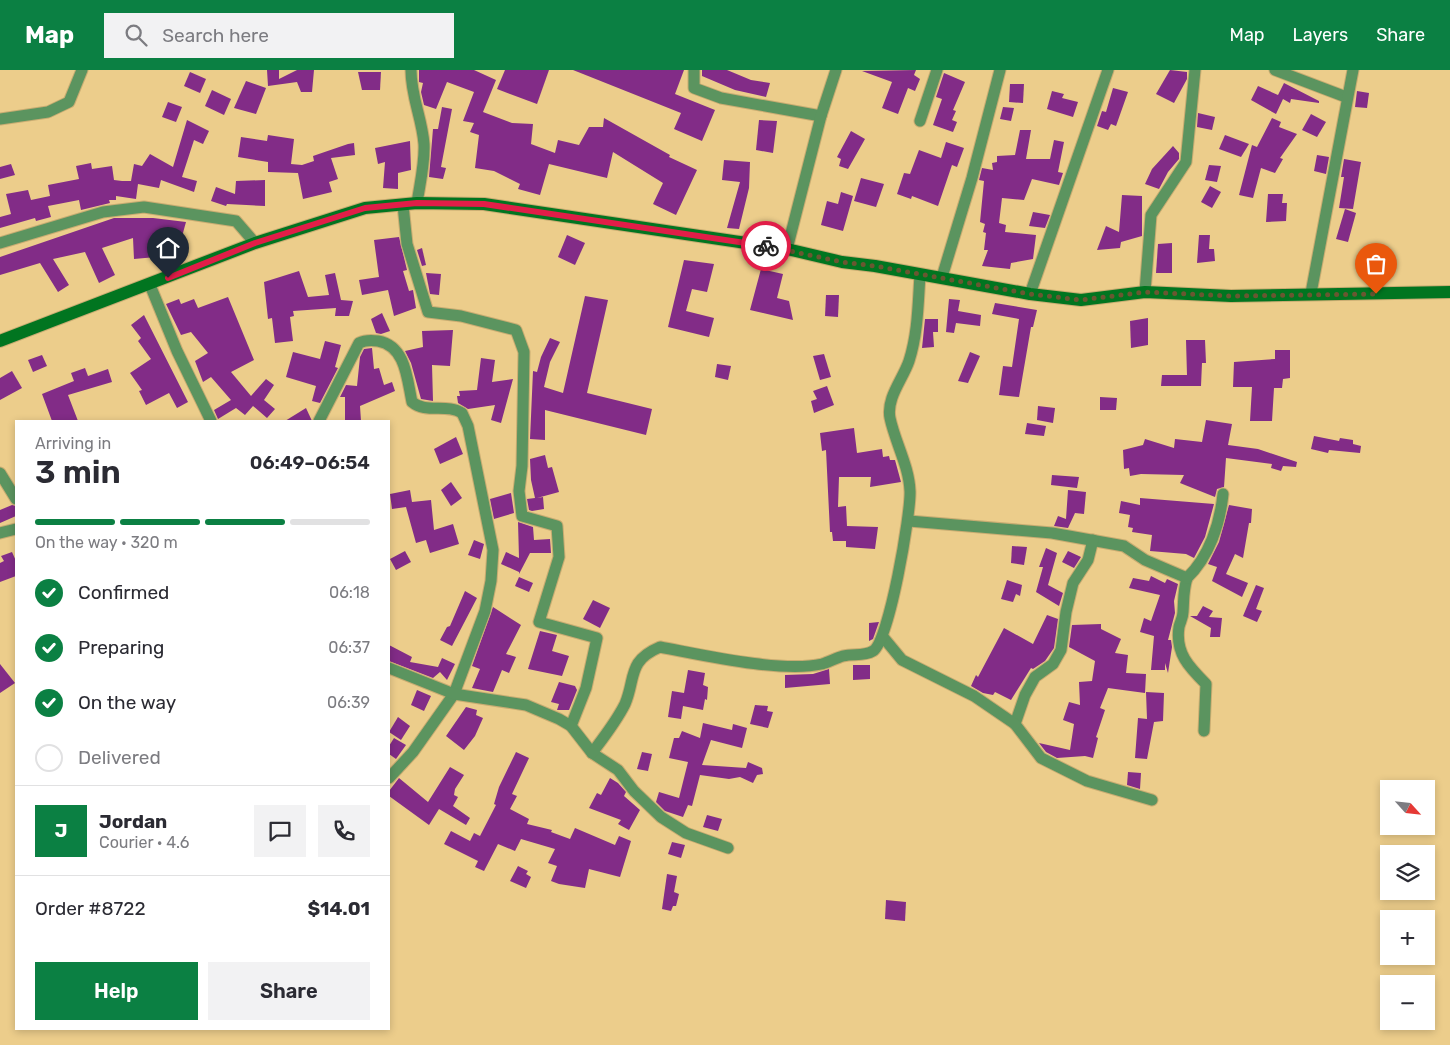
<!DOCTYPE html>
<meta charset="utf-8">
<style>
body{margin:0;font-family:Rubik,sans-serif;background:#f2f2f3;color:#2b2b33;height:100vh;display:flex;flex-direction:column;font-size:19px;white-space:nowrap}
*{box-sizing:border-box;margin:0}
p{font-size:16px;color:#7c7c81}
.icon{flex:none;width:28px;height:28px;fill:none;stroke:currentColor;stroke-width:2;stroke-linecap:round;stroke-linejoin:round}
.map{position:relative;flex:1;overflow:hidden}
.panel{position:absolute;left:15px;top:350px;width:375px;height:610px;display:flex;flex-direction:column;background:#fff;border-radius:0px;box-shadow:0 2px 8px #0003}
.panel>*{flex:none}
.needle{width:32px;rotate:117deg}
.fabs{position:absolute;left:1380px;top:710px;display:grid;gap:10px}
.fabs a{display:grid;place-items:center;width:55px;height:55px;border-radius:0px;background:#fff;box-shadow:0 2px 8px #0003;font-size:25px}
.pin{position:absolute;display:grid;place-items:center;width:42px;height:42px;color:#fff;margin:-51px -21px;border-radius:50% 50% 50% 0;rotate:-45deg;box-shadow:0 0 5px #0007}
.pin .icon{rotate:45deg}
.courier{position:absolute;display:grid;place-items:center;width:50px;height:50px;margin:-25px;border:4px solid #e11d48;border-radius:50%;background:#fff;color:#222;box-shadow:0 1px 6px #0007}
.head em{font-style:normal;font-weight:600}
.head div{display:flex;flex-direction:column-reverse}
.head{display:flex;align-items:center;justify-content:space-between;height:85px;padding:0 20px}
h1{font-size:32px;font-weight:600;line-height:38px}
.bar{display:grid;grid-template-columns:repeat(4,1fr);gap:8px 5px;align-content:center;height:60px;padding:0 20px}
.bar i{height:6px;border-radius:4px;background:#e1e1e2}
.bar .on{background:#0b8043}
.bar p{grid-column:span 4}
.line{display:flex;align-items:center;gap:12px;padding:0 20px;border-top:1px solid #e1e1e2}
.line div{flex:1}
.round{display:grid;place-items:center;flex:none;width:52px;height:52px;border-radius:0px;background:#f2f2f3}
ol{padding:0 20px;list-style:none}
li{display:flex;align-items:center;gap:15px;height:55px}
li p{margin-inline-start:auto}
li .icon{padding:5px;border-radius:50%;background:#0b8043;color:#fff;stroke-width:4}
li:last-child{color:#7c7c81}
li i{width:28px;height:28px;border:2px solid #e1e1e2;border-radius:50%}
.button{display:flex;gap:10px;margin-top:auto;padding:10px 20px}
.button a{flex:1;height:58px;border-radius:0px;background:#0b8043;color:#fff;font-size:20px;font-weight:600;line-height:58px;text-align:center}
.button a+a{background:#f2f2f3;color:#2b2b33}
header{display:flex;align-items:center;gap:30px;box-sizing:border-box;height:70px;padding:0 25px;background:#0b8043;color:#fff}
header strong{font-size:24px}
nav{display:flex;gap:28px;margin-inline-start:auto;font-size:18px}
.search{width:350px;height:45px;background:#f2f2f3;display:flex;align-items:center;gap:12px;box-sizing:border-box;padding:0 18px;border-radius:0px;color:#7c7c81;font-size:19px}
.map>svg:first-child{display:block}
</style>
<header>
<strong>Map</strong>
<div class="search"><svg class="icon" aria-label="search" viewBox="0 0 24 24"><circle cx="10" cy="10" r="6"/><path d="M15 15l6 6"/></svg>Search here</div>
<nav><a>Map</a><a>Layers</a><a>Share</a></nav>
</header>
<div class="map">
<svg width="1450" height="975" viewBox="0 0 1450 975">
<rect width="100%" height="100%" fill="#eccd8b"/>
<g fill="#822c87">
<path d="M267,0H279V9L297,0H314L312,22H301L297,12L268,16Z"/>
<path d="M419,0H474L496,10L483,42L512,53L533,54L531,74L555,83L558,70L579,75L589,57H603L604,48L670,85L669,87L697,100L676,145L653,134L663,113L613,82L607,108L549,94L540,125L518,119L520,114L494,101L475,98L479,65L470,62L474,53L463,51L474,22L447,12L436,39L424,35L421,22L423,13L419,12Z"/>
<path d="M505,0H549L537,34L497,19Z"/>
<path d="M573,0H684L675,24L715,40L702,71L674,59L681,43Z"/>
<path d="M702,0H727L751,10L770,13L766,27L735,20L702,6Z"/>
<path d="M916,0L914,5L920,9L915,21L908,18L898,44L882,38L892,12L862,1Z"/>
<path d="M1170,0L1187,2V9L1174,33L1156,24Z"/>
<path d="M190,2L206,9L200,23L184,16Z"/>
<path d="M358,2H381L380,20H362Z"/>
<path d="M944,3L965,12L953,40L956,41L952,50L957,52L953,62L933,55L942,29L936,27Z"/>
<path d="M246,11L266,18L256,44L234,38Z"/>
<path d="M1284,13L1319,31V33L1291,29L1290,33L1283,29L1276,44L1251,30L1258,16L1278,25Z"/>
<path d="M1010,14H1024L1023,33L1009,32Z"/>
<path d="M1113,18L1128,22L1116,56L1111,54L1108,60L1097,56L1102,41L1106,42Z"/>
<path d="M212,20L231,29L224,45L205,36Z"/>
<path d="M1052,21L1064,24L1062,28L1078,32L1073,47L1047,39Z"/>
<path d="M1357,21L1369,23L1367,38L1355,37Z"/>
<path d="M168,32L182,37L176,52L162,47Z"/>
<path d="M442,37L452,39L441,97L446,98L443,109L429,107L433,59H438Z"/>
<path d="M1003,37L1014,38L1011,51L1000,49Z"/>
<path d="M1198,43L1215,47L1212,60L1197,57Z"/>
<path d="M1311,44L1326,52L1317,67L1302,60Z"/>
<path d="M1272,48L1281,52L1279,57L1297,64L1280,88L1283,89L1275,103L1261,98L1253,128L1239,125L1252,75L1257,77Z"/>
<path d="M187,50L209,61L203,74L194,70L182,107L197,111L194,122L161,110L159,118L138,114L136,129L116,126V130H109L110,133L81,140L79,130L48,136L51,147L36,151L35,148L0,158V147L11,144L6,124L28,120L31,130L50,126L48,115L79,109L76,96L91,93L92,99L112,96L114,110L122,111H131L134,94L142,96L150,84L173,97Z"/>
<path d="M759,50L777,51L773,83L756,80Z"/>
<path d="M1020,60H1031L1026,89H1050L1054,70L1064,72L1058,102L1063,103L1059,115L1032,109L1024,130L1002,128L999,153L1006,155L1005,162L1036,165L1033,189L1011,193L1010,199L982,196L988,180H984L986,163L983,162L985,154L980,152L984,111L979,110L982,98L993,100L992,93L997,92V86L1015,85Z"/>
<path d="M851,61L865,69L848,99L839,96L841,89L837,87Z"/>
<path d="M268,65L294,69L291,94L302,95L314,91L313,86L348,74L354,73L355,85L331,88L338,109L329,112L332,122L303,129L298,103L268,102V92L238,87L241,67L267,71Z"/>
<path d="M1225,65L1249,74L1241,87L1219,79Z"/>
<path d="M410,71L411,100L398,103V119L383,118L385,92L378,94L375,78Z"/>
<path d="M946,72L964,78L957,97L952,95L938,136L912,126L911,129L897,124L904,103L910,104L919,80L941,88Z"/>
<path d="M1173,76L1179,83V89L1168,102L1159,119L1145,114L1152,99Z"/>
<path d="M1317,85L1329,87L1326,104L1314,101Z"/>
<path d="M1344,89L1361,92L1353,139L1339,138L1344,107H1341Z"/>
<path d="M724,90L750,92L749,118L739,159L727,158L740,112L722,110Z"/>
<path d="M11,94L15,105L0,109V97Z"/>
<path d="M1209,95L1221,96L1217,112L1205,110Z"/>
<path d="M861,108L884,114L876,137L854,131Z"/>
<path d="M265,110V136L227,134L226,136L211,131L216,117L235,124L236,111Z"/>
<path d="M1210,116L1221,122L1212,138L1201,132Z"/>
<path d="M841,122L853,126L843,161L821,155L827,131L838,134Z"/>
<path d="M1268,124H1283L1282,133H1287L1286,151L1266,152Z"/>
<path d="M1122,125L1142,126V166L1121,172L1120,178L1097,180L1106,156L1119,162Z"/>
<path d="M1345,139L1356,143L1348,172L1336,169Z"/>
<path d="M1033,142L1050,145L1045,158L1029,156Z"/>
<path d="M114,148H153L186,152L181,170L155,169L156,187L134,189L133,168L102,178L115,205L99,213L85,182L53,189L69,215L58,222L40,193L0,205V187Z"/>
<path d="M567,165L585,173L575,195L558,187Z"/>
<path d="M1199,165H1210L1209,179H1214L1215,191L1197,193Z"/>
<path d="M399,167L407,200L403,201L409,221L413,220L416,238L394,246L388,220L362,225L359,210L379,207L374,170Z"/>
<path d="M1172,173V203H1156L1158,174Z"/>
<path d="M422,178L426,195L422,196L417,180Z"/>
<path d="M684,190L714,194L707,222L692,219L686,241L714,248L709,267L668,257Z"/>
<path d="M761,199L783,204L777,228L789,231L793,250L750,240Z"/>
<path d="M299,201L308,227L329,225L325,205L335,203L341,230L353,231L349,246H335L336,238L293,241L294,246L290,247L293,271L275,273L272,248L268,249L264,212Z"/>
<path d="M426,203L441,204L439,225L430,224Z"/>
<path d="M826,225H839L838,247L825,246Z"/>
<path d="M585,226L608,230L587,323L652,339L646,365L545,340V370L530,369L533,301L537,302L541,287L550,268L560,272L550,292L544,317L563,323Z"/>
<path d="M228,227L254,290L231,302L251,326L266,309L274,315L264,330L275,339L267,348L253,336L245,345L236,338L218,349L214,340L231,330L211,307L203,312L195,291L208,283L191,262L181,265L166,234L179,229L181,234L194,229L198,238Z"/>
<path d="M949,229L960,230L958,241L981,245L980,256L956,253L954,263L946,262Z"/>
<path d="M995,233L1037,240L1033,257H1031L1019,327L999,325L1003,296L1012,297L1019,249L992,244Z"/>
<path d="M382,243L390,261L381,264L376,263L371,249Z"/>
<path d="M144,245L188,332L177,338L169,323L146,335L139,321L142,320L130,303L151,289L138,271L141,268L131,255Z"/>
<path d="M1148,248V275L1131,278L1130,251Z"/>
<path d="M925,249H938V262H933L934,277L922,278Z"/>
<path d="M453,260L450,296L432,295L433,331L421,329L411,293L405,281L423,277L422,261Z"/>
<path d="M1186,270H1205L1206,293H1202L1201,316H1161L1162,305H1187Z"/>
<path d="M325,271L341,275L335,297L338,298L320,333L312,331L316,316L286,307L293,282L320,289Z"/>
<path d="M372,278L374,299L379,298L384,315L392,312L395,321L360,336L361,351H345V327H340L346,315L357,316L360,287L364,279Z"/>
<path d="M1275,280H1290V308L1283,309L1282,318H1274L1272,351H1250L1252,317H1233L1234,292L1275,289Z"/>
<path d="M970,282L980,286L968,313L958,311Z"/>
<path d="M824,284L831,307L820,310L813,286Z"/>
<path d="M42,285L47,296L33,302L28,290Z"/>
<path d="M481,288L495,290L492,312L513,309L501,353L491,350L495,335L468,339L458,333L457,326H460L459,321L477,320Z"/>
<path d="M717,294L731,296L728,310L715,307Z"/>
<path d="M85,298L88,306L108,299L112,312L68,325L78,351H52L42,324L74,311L71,303Z"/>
<path d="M12,301L22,318L0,330V308Z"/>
<path d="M827,316L834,335L814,343L811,331L817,329L813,321Z"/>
<path d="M1100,327L1117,328L1116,340H1100Z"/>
<path d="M1038,336L1055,338L1053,353L1037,350Z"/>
<path d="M306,338L312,351H285Z"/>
<path d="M1206,350L1232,354L1228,375L1258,379L1297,392L1296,397L1283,396L1281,401L1271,398L1272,394L1226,388L1224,417L1217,419L1215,427L1180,413L1184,405L1141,404L1130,406L1129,398L1124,399L1123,380L1143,375L1145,369L1174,378L1175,369L1202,372Z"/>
<path d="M1027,353L1046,356L1044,366L1025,364Z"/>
<path d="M854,358L857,383L882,379L883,387L889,386L890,390H895L901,412L870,417L871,407H839L838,437L846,436L847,456L878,457L875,479L846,477V471H833L832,462H830L826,380L822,381L820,363Z"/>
<path d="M1314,366L1339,371L1340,368L1353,370V374L1361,376L1360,383L1329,380L1328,383L1311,379Z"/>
<path d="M456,367L463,384L440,394L434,379Z"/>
<path d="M545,385L548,398L552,397L559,422L537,428L543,427L544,439L532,441L529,440L527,429L535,428L531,410L530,389Z"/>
<path d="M1052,405L1079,407L1077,418L1051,415Z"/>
<path d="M451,412L462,428L451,436L441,420Z"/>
<path d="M410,420L412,432L431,430L434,460L453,454L459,474L430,483L426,470L416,473L406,437L392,439L390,424Z"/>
<path d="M1068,420L1086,422L1084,444L1075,443L1068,458L1054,456L1058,446L1066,449Z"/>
<path d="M511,423L514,443L494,449L490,429Z"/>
<path d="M1140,428L1214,434L1205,467L1194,488L1186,484L1150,481L1152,465L1132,462L1133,458L1128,457L1130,445L1119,443L1121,431L1140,435Z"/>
<path d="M12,435L16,436V446L0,453V440Z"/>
<path d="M1229,435L1252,439L1251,453H1249L1243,488L1235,484L1226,504L1248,513L1242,527L1212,511L1217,497L1208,494L1219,472Z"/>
<path d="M518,452L533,457L534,470L550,469L551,483H530L519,504V502L501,494L506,482L519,488Z"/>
<path d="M474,470L484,474L480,489L468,485Z"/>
<path d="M1012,476L1027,477L1024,495L1011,493Z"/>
<path d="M1046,478L1057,483L1048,515L1063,523L1059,536L1036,522L1043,497H1039Z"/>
<path d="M405,481L411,492L396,500L390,489Z"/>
<path d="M1068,481L1081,487L1074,498L1062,492Z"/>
<path d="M12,482L16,491V506L0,512V493L4,491L1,486Z"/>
<path d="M1151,506L1165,513L1167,509L1178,514L1174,531L1175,543L1168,570H1171L1172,577L1168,603L1165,593V600H1151L1154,566L1140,562L1144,548L1151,551L1160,525L1129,518L1133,508L1149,511Z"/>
<path d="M519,507L533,513L529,522L515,516Z"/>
<path d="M1007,510L1022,515L1020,526L1016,524L1013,532L1001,529Z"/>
<path d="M1256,515L1264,518L1256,539L1262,541L1257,552L1243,546Z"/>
<path d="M465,521L477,528L452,576L440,570L447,557L450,556Z"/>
<path d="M593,530L610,538L600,558L583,549Z"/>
<path d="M1203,536L1213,541L1209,547L1222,548L1220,567H1210L1211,558L1190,546H1197Z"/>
<path d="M493,537L521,555L506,584L516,587L509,603L502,600L493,622L472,618L480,599L472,596Z"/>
<path d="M1047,545L1058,549L1054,578L1045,591L1033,599L1031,598L1011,630L995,622L993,625L983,623L971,616L976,605L978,607L1004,558L1033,574Z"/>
<path d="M879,552L873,569L869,571V553Z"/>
<path d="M1101,554V559L1121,569L1115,583L1128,585L1126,603L1146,604L1145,623L1108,618L1100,638L1105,640L1096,667L1098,668L1093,688L1085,686L1057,688L1046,682L1039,673L1070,680L1074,654L1063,650L1069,632L1080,635L1079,612L1092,611L1095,591L1069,577L1072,555Z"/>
<path d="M540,561L557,565L552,581L569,586L562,606L528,599Z"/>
<path d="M389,575L412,587L410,592L438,597L442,588L455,594L447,610L440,602L433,608L389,591Z"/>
<path d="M0,594L15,613L0,623Z"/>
<path d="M853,595H870V609L853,610Z"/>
<path d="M829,599L830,614L785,618V605L813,604Z"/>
<path d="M688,600L705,603L703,615L708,617L707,630L705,629L703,640L683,636L681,649L668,647L672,621L684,623Z"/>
<path d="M559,612L575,616L577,620L569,640H557L559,634L551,632Z"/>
<path d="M417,620L431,626L424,641L411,635Z"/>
<path d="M1146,622L1164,623L1163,651L1154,652L1147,689L1135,688L1138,648L1147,649Z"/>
<path d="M755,635L768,636L767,641L773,642L768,658L750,654Z"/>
<path d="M466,637L477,640L476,645L483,648L475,666L464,680L446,666Z"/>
<path d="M398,647L410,656L401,670L389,662Z"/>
<path d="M703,653L732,660L733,654L747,658L742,678L711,670L702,695L746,698L748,692L762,698L763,704L757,705L753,713L740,707L729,709L700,705L692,736L688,735L683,747L665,741L656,732L659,722L679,728L688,692L669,688L674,668H679L682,661L700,668Z"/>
<path d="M394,668L406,675L396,689L389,684V676Z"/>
<path d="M516,682L529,688L512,724L517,726L510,739L529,749L527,754L552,760L551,762L570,769L575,758L615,775L619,766L631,771L620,807L589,799L585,818L559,814L551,811L557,796L548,793L555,779L521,769L515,781L498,774L484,801L475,797L478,791L444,774L451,761L470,771L474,763L480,766L496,735L494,734L499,717Z"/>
<path d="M642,682L652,684L648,701L637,699Z"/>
<path d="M450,697L464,705L455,719L454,725L458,727L453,736L470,748L466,755L439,739L429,755L389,726V721L399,708L428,732Z"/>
<path d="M1128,702L1141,703L1140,719L1127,715Z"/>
<path d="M610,708L618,713L626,722L624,726L640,740L629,760L618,754L621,750L589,738L597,723L601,725Z"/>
<path d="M707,745L722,749L718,761L703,757Z"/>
<path d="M672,772L685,775L681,788L668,784Z"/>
<path d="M518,796L528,801L526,804L531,807L526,818L510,811Z"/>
<path d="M667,804L677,806L674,822L679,824L676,836H673L671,841L662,839Z"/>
<path d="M886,830L906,832L905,851L885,849Z"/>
</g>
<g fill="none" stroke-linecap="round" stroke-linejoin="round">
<g stroke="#c8ac72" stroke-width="13">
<g id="street">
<path d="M411,0C411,27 422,48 424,74C425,93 420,113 417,133"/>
<path d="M694,0V18L721,28L821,46"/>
<path d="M1275,0L1346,27"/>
<path d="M0,49L48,42L69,32L82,0"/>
<path d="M920,51L937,0"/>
<path d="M403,135L407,174L428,242L461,246L516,260L524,282L522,396L519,421L522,446L557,456L559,487L539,552L597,568L586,618L571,656"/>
<path d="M0,173L103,142L144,137L236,151L255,173"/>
<path d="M787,179L821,46L836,0"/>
<path d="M942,207L972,108L1000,0"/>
<path d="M150,215L177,281L211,351"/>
<path d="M1145,222L1151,145L1186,92L1195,0"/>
<path d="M1311,223L1353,0"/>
<path d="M1030,224L1108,0"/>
<path d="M319,351L359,273C365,270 372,270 378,271C406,276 407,309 412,332C426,344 447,333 462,343L468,356L493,480L491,511L485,541L454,624L413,682L389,708"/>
<path d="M0,403L16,429"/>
<path d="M909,451L1052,463L1124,476L1145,490L1187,508C1183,522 1184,528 1183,542C1183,548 1180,552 1179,557C1175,583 1189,597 1206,614L1204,661"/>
<path d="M0,463L16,459"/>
<path d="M1093,470L1088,490L1073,513L1066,542L1061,580L1053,594L1035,607L1025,625L1015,654L1041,688L1087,711L1152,730"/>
<path d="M1187,508C1209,487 1220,454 1223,424"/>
<path d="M883,567L902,590L974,626L1015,654"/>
<path d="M389,598L454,624L526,635L559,649L571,656L592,683L618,700L634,721L661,747L686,763L728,778"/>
<path d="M592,683C604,667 616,652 625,634C636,608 627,591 660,577C703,585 781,603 822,594C829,592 836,588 843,586C853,583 863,587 873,581C889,572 911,443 910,421C909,396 895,372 890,348C886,328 903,309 909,291C918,263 918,234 920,205"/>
</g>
</g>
<g stroke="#c8ac72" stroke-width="14">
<path id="secondary" d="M0,271L255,173L365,138L417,133L484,134L787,179L842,192L875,196L1030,224L1081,230L1145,222L1231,226L1450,222"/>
</g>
<use href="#street" stroke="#5b945f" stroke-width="11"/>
<use href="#secondary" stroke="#017520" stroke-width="12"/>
</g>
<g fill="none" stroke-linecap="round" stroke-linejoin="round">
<path stroke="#695731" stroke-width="5" stroke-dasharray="0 9" d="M766,176L842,192L875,196L1030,224L1081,230L1145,222L1231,226L1376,224"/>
<path stroke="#e11d48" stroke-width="6" d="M168,208L255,173L365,138L417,133L484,134L766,176"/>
</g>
</svg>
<div class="fabs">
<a><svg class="needle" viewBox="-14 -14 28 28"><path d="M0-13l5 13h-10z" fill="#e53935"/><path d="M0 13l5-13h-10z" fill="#7c7c81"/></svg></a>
<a><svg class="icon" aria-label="layers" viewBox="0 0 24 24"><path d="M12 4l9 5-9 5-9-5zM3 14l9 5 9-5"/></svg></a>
<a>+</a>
<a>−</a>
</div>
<div class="pin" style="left:1376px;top:224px;background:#ea580c"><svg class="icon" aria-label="bag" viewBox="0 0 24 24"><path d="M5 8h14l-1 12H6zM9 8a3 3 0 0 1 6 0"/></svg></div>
<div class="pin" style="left:168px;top:208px;background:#1f2937"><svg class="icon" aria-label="home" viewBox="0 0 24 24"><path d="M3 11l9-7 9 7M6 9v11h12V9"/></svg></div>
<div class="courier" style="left:766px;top:176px"><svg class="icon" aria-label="bike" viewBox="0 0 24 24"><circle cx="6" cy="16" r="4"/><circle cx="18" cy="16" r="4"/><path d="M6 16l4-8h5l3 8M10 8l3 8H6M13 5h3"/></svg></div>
<section class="panel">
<div class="head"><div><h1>3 min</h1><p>Arriving in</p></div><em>06:49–06:54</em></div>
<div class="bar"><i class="on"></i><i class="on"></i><i class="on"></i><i></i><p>On the way · 320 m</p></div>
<ol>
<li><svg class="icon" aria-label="check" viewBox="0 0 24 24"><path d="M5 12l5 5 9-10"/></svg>Confirmed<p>06:18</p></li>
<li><svg class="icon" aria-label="check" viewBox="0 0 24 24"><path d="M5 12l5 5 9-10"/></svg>Preparing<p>06:37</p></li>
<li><svg class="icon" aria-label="check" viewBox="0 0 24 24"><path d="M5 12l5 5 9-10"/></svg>On the way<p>06:39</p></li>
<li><i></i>Delivered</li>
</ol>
<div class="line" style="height:90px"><b class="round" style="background:#0b8043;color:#fff">J</b><div><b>Jordan</b><p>Courier · 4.6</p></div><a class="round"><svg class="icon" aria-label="chat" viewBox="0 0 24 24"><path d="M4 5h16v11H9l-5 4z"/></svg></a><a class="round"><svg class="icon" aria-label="phone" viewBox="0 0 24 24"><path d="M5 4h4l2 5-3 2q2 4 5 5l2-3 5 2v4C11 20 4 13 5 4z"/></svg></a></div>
<div class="line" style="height:65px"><div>Order #8722</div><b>$14.01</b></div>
<div class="button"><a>Help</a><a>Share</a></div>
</section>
</div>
